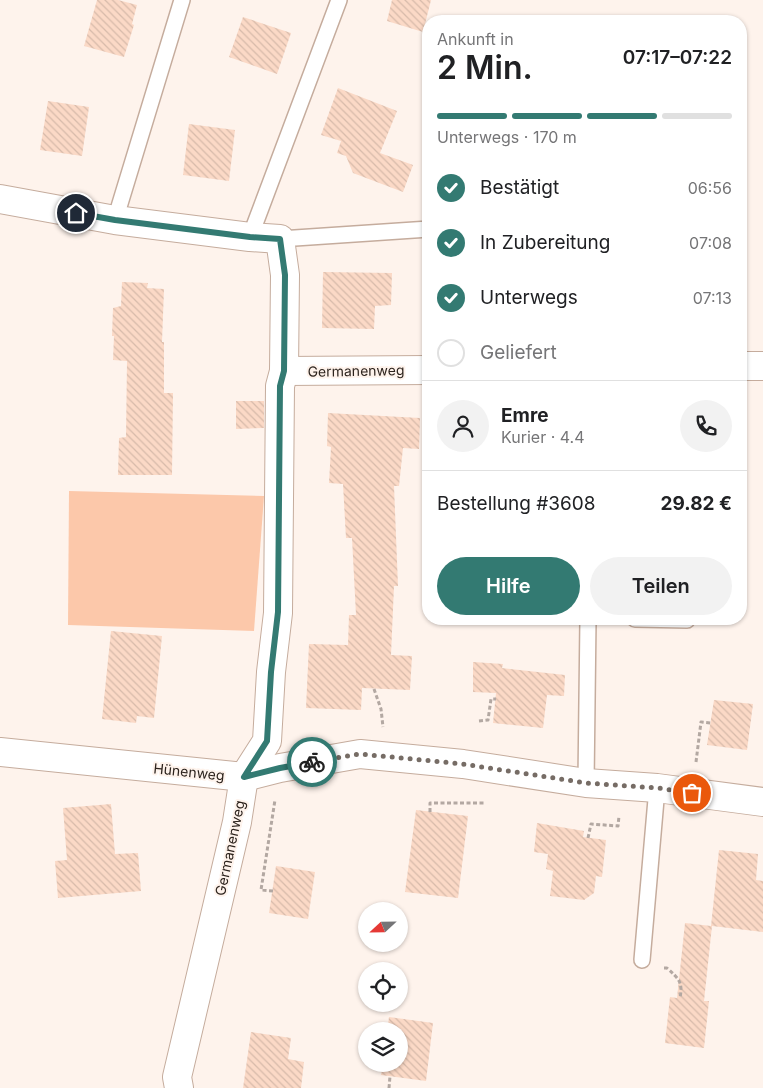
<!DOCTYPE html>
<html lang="de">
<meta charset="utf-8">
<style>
body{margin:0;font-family:Inter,sans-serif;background:#f2f2f2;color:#202124;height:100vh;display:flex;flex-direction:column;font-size:19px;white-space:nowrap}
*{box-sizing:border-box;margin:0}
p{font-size:16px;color:#757577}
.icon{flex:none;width:28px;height:28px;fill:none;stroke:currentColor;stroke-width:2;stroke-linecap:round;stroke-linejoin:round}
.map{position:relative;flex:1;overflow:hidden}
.drawer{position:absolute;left:422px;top:15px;width:325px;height:610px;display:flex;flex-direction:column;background:#fff;border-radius:20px;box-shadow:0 1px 4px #0004}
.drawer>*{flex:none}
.needle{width:32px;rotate:248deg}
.tools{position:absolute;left:358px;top:902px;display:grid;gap:10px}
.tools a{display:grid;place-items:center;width:50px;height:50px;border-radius:50%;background:#fff;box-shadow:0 1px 4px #0004;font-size:25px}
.pin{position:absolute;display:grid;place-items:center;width:42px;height:42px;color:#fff;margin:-21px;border:2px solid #fff;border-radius:50%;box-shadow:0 1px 5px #0007}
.courier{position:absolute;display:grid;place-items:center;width:50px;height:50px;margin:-25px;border:4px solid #337a72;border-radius:50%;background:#fff;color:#222;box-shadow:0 1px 6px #0007}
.summary em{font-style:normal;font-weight:600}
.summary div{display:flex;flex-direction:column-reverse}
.summary{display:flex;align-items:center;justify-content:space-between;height:85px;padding:0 15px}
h1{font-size:32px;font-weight:600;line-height:38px}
.bar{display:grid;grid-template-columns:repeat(4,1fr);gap:8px 5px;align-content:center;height:60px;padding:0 15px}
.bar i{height:6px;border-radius:4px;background:#e0e0e0}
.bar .on{background:#337a72}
.bar p{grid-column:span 4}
.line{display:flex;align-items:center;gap:12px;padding:0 15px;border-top:1px solid #e0e0e0}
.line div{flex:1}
.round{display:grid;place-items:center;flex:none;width:52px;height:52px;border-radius:26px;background:#f2f2f2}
ol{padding:0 15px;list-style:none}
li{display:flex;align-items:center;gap:15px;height:55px}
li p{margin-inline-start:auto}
li .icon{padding:5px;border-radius:50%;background:#337a72;color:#fff;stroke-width:4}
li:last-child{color:#757577}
li i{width:28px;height:28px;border:2px solid #e0e0e0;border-radius:50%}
.action{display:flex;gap:10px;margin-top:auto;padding:10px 15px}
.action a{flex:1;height:58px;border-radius:30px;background:#337a72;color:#fff;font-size:20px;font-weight:600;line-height:58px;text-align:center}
.action a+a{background:#f2f2f2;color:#202124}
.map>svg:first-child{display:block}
</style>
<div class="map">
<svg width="763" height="1088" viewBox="0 0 763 1088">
<defs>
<pattern id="building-back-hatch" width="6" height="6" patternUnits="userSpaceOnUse" patternTransform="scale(1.25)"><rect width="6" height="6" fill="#fbd9c6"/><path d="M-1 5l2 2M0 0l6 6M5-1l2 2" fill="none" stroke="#d7baaa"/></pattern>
</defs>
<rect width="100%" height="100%" fill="#fef3ec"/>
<path fill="#fcc8aa" d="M69,491L264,496L254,631L68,625Z"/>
<g fill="url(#building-back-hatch)">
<path d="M97,0H118L137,5L132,24L134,25L124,57L84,46Z"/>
<path d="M392,0H431L423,32L387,21Z"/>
<path d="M243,17L291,33L277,74L229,57Z"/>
<path d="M338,88L397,111L380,153L413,165L403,192L353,173L346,156L337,153L341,141L321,135Z"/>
<path d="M48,101L89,107L82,156L40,150Z"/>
<path d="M189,124L235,130L229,181L183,175Z"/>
<path d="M323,272L392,273L391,305L375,306L374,329L322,328Z"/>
<path d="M122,282L148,283L147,288L164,289L162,342H164V393H173L172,475H118L119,438L126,437L127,361L113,360L114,336H112L113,308L121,306Z"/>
<path d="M236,401H264V428L236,429Z"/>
<path d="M328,413L420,418L419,449L403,448L399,486H394L398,586H394L391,655L412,656L410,690L362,688L361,710L306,708L309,644L348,645L349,615H356L352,538H346L343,484L329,483L331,447L327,446Z"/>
<path d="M111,631L162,636L154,718L137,716L136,723L102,719Z"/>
<path d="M473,662L503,664L502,668L565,675L564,696L547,695L543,728L493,723L496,693L473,692Z"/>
<path d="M714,700L753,704L747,750L707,745Z"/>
<path d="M111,804L115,854L138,853L141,891L58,898L55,861L67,860L63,808Z"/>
<path d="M416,810L468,816L458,898L405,892Z"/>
<path d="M537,823L584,831L583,837L606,840L602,877L596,876L594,893L584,900L550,896L553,871L546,869L548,854L534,852Z"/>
<path d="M719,850L758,854L756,880L763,881V932L712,926L704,1001H709L704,1048L665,1043L670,997L677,998L685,923L711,926Z"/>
<path d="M276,866L315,872L308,919L269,913Z"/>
<path d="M389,1017L433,1023L426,1081L381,1075L383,1064H399V1031H387Z"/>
<path d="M251,1032L291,1038L288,1059L304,1062L301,1088H243Z"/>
</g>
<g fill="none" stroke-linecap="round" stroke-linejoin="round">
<g stroke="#c5ac9d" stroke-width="18">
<g id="service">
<path d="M115,220L182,0"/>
<path d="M250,237L339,0"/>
<path d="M280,239L429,229"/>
<path d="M635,619L687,620"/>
<path d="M586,783L588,619"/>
<path d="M642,960L657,788"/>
</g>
</g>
<g stroke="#c5ac9d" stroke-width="30">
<g id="minor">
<path d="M0,199L115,220L250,237L280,239L285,275L284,371L280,386L278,613L271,672L267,741L244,777L237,822L177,1077L179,1088"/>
<path d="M741,366H763"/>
<path d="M284,371L429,370"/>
<path d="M0,752L244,777L280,768L360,754L463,764L586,783L657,788L763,802"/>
</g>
</g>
<g stroke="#b3a8a2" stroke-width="3" stroke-dasharray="4 2.5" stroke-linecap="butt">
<path d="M374,689L381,709L383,727"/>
<path d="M479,721L488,720L491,699H496"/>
<path d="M696,762L701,722L711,723"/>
<path d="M430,812V803H486"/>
<path d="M588,838L591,824L618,826L619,816"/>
<path d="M273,891L261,890L275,800"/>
<path d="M664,968H667C679,979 683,982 680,998"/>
<path d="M389,1088L390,1076"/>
</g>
<use href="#service" stroke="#fff" stroke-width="15"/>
<use href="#minor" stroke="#fff" stroke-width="28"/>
</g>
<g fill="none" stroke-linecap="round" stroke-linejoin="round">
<path stroke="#766c65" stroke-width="5" stroke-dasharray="0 9" d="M312,762L360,754L463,764L586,783L658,788L692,793"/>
<path stroke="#337a72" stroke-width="6" d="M76,213L115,220L250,237L280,239L285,275L284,371L280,386L278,612L271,672L267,741L244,777L280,768L312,762"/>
</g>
<g text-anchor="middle" stroke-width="4" stroke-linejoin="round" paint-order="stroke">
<g font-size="14" fill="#2c231d" stroke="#fef3ec">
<text transform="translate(356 371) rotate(-1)" y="5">Germanenweg</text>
<text transform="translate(189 772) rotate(6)" y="5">Hünenweg</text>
<text transform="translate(230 848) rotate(-78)" y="5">Germanenweg</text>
</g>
</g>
</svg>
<div class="tools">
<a><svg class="needle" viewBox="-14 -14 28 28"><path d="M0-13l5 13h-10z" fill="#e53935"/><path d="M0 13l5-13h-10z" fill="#757577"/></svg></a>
<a><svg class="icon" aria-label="locate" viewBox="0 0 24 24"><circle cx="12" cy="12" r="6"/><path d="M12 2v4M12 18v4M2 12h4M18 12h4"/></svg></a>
<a><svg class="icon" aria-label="layers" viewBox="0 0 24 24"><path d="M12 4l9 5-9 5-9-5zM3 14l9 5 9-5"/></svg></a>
</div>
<div class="pin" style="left:692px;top:793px;background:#ea580c"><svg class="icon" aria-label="bag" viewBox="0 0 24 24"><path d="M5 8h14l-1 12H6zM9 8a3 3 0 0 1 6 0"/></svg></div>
<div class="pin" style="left:76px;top:213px;background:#1f2937"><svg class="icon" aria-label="home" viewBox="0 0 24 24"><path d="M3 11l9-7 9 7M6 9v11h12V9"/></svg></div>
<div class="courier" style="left:312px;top:762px"><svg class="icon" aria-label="bike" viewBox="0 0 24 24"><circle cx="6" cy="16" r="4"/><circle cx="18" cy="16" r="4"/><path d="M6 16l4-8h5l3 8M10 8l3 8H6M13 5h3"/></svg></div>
<section class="drawer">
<div class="summary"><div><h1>2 Min.</h1><p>Ankunft in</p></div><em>07:17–07:22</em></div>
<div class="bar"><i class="on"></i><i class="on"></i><i class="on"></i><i></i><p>Unterwegs · 170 m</p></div>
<ol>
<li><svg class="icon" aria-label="check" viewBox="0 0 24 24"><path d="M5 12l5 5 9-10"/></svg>Bestätigt<p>06:56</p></li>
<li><svg class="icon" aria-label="check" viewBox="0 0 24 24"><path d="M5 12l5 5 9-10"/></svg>In Zubereitung<p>07:08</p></li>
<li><svg class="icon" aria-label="check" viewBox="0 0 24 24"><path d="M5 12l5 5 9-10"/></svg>Unterwegs<p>07:13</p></li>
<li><i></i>Geliefert</li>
</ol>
<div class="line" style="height:90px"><a class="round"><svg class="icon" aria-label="person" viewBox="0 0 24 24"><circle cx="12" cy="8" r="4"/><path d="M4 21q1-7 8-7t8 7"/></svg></a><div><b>Emre</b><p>Kurier · 4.4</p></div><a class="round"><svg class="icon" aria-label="phone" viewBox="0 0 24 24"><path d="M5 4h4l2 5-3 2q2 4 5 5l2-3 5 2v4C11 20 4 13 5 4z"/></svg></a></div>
<div class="line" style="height:65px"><div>Bestellung #3608</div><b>29.82 €</b></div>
<div class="action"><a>Hilfe</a><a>Teilen</a></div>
</section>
</div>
